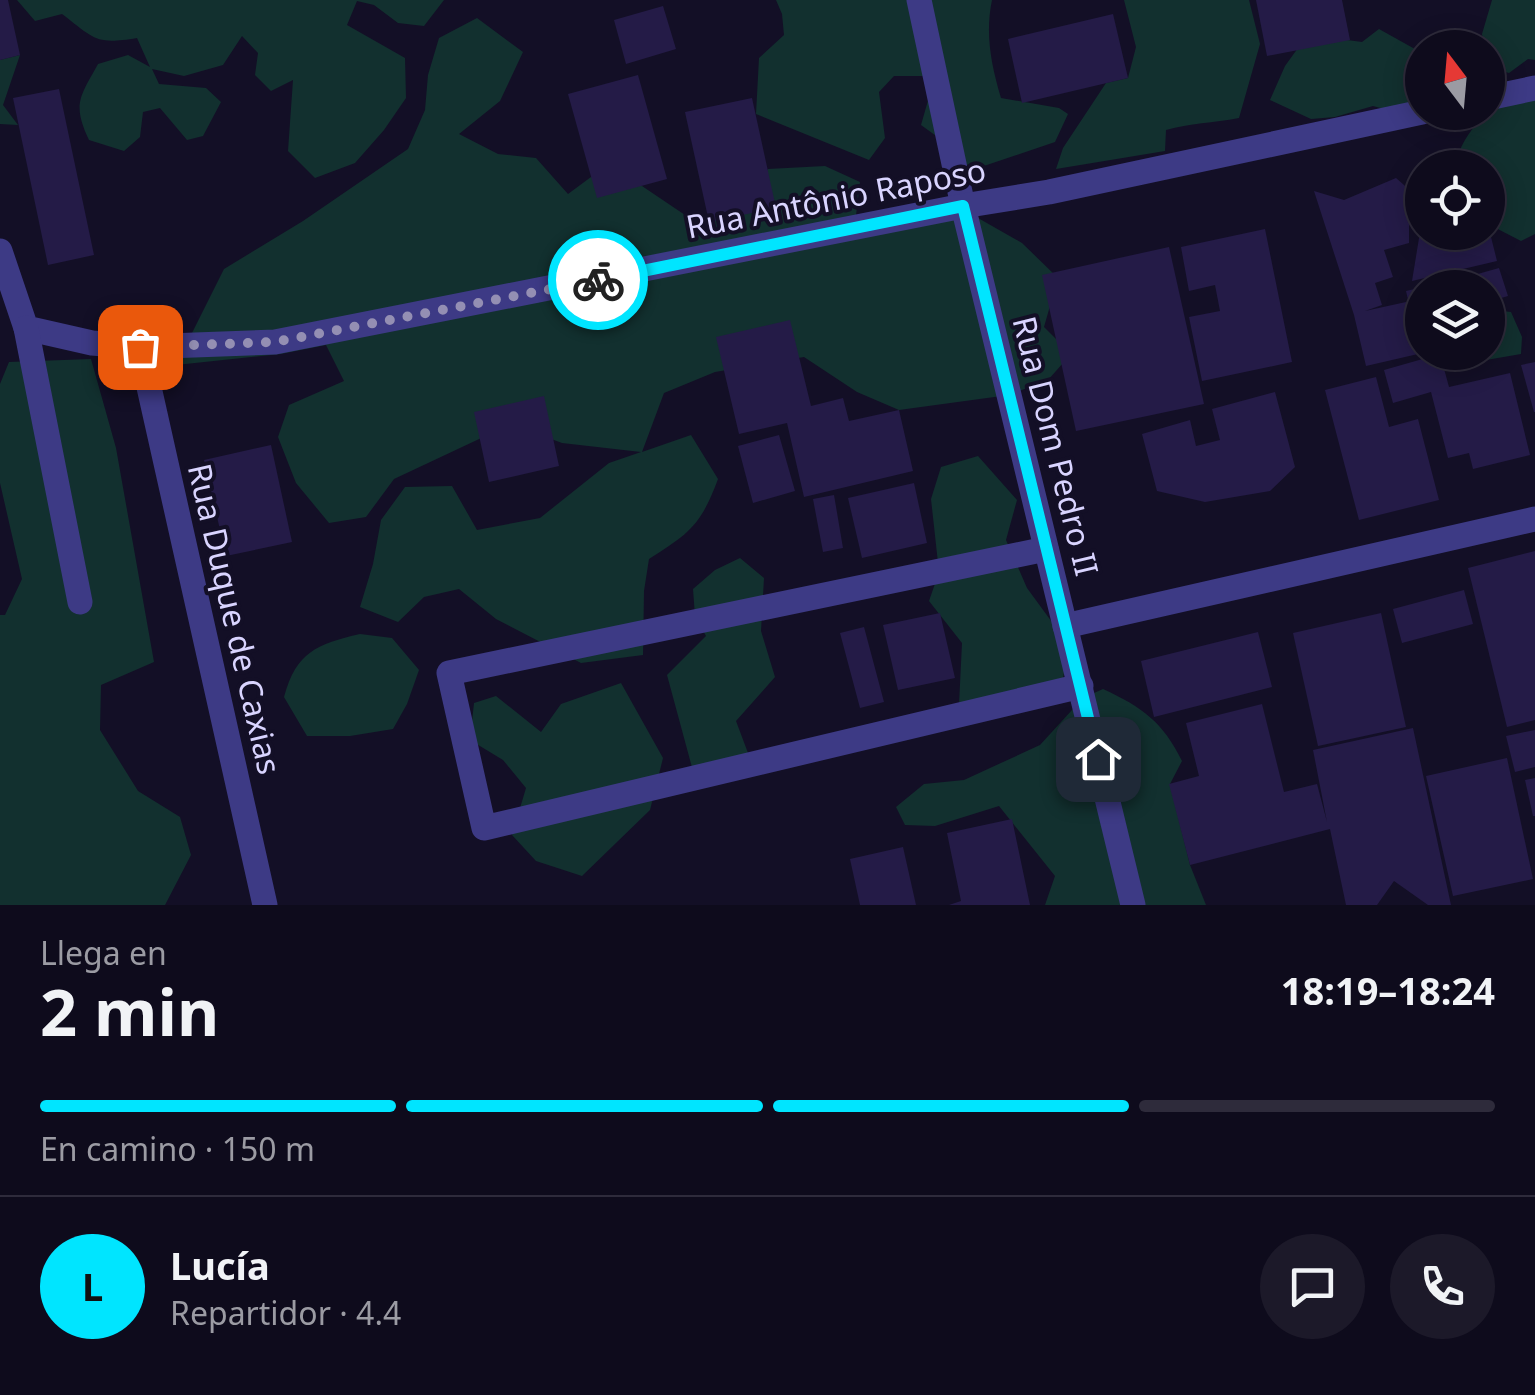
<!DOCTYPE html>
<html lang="es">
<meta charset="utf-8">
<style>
body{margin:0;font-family:"Noto Sans",sans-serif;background:#1c1929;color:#f1f3f6;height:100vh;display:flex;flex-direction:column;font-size:38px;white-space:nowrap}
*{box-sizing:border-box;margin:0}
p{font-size:32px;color:#9b9ba3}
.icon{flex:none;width:55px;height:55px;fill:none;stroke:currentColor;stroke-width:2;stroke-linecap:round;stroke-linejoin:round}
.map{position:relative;height:905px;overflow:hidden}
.sheet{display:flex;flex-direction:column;background:#0e0b1c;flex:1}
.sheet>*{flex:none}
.needle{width:65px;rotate:344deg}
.fabs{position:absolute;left:1405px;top:30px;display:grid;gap:20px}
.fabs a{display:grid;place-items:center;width:100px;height:100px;border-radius:50%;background:#0e0b1c;box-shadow:0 5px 25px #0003,0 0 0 2px #2e2b3b;font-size:50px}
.pin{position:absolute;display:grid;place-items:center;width:85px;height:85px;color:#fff;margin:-42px;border-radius:20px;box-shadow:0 5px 15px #0006}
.courier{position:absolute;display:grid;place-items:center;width:100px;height:100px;margin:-50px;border:8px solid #00e5ff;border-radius:50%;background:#fff;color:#222;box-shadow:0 2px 12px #0007}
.overview em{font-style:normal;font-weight:700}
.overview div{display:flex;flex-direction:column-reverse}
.overview{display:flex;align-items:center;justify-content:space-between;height:170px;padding:0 40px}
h1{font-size:65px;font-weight:700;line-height:75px}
.bar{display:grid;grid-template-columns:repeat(4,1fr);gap:15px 10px;align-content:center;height:120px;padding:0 40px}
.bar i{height:12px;border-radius:8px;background:#2e2b3b}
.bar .active{background:#00e5ff}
.bar p{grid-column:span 4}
.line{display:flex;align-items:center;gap:25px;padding:0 40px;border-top:2px solid #2e2b3b}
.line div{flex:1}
.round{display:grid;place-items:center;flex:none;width:105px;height:105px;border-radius:52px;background:#1c1929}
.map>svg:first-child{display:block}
</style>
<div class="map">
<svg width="1535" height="905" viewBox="0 0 1535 905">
<rect width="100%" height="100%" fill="#130f26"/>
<g fill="#12302f">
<path d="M17,0H444L424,26L398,23L374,5L357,1L347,25L405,58L406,98L384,130L355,163L315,178L288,151L293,80L271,91L255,75L258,53L242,36L223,65L184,76L152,69L159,84L206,88L221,102L203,136L187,140L160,108L143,112L140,137L124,151L89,140C72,104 80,97 98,64L128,55L150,67L137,38C95,45 95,39 62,14L35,21Z"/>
<path d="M776,0H992C985,34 991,64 1001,98L1059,108L1068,114L1055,142L972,170L950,146L921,125L935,76H894L879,92L885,138L869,160L756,114L759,58L784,35L782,14Z"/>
<path d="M1124,0H1249L1260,44L1239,118C1213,123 1190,123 1166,130L1165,151L1056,169L1063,148L1106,83L1128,78L1136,47Z"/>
<path d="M1492,0H1535V60L1528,59L1509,73L1488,67V48L1484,47L1482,34Z"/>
<path d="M477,18L523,52L500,101L459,134L498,154L536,158L568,194L591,177L642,186L685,215L742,214L768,169L825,166L860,182L854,232L964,210L1022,243L1058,278L1044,327L1071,354L1048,380L1009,395L899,410L857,392L804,357L715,372L664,393L642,452L691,435L718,479C701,525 690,533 649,559L644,591L643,655L581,663L496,619L459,589L424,597L398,622L360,607L373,564L381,520L405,487L452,486L477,530L540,518L609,463L641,452L562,443L511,424L394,479L366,517L329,523L296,483L278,437L289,405L344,381L326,345L281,354L176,365L224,269L303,221L408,149L425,110L428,75L439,38Z"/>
<path d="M1379,29L1422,53V103L1399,113L1373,106L1335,117L1311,119L1270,100L1285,66L1298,48L1347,40L1362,42Z"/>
<path d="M20,55L3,105L18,125L0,124V60Z"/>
<path d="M1535,82V234L1521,241L1488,224V168H1454C1465,123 1497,103 1535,82Z"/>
<path d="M1493,310L1511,312L1522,337L1521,354L1457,365L1450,353L1488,352V312Z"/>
<path d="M91,359L116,448L154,662L101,685L100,730L138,791L180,817L191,855L165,905H0V615H5L22,579L0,483V384L9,362Z"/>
<path d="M978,456L1017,500L1006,540L1027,588L1068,644L1061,693L959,705L962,643L929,601L939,572L931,499L941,467Z"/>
<path d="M740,558L764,578L761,631L775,677L736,721L748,753L693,771L667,675L706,636L695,616L693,589L715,570Z"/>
<path d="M360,634L392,638L419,670L407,704L393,729L350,736H307L284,697C296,652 317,644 360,634Z"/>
<path d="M621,683L663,758L650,810L582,876L536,861L512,835L526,788L503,760L470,740L474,703L496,696L541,732L561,704Z"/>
<path d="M1103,689C1142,707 1163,722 1182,761L1170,784L1190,865L1206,905H1045L1055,876L999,806L935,826L905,825L896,807L924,784L964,780L1040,745L1083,698Z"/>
</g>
<g fill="#241b47">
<path d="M0,0H8L20,55L0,60Z"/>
<path d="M1256,0H1342L1350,40L1267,56Z"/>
<path d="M663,6L676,49L626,64L614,20Z"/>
<path d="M1113,14L1128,78L1022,103L1008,39Z"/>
<path d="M638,75L667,179L597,198L568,94Z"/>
<path d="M59,89L94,255L48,265L13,98Z"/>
<path d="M752,98L776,208L709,222L685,112Z"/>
<path d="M1396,178L1412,192L1417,210L1409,224V243L1384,250L1393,277L1375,283L1382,305L1365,311L1406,302L1418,354L1366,366L1354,315L1314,191L1344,200Z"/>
<path d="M1488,225L1497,261L1412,281L1420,232H1488Z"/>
<path d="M1265,229L1292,362L1202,381L1189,317L1220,311L1215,285L1189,291L1181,247Z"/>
<path d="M1169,247L1204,404L1076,431L1042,275Z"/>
<path d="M1499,268L1508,296L1488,302V288H1455L1453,281Z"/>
<path d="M1419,288H1422V338L1417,339L1406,291Z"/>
<path d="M790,320L811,406L843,398L849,421L899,410L913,471L804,497L787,423L739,434L716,337Z"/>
<path d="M1440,354L1449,387L1510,373L1530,455L1473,469L1469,453L1448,458L1431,392L1393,403L1384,370Z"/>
<path d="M1535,362V412H1534L1521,365Z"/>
<path d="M1376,377L1389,427L1418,419L1439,500L1359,520L1325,390Z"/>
<path d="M1275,392L1295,467L1270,491L1205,502L1157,491L1142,434L1190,420L1196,446L1220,440L1212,409Z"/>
<path d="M544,396L559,466L489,482L474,412Z"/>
<path d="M779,435L795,491L753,503L738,446Z"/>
<path d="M271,445L292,542L226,556L204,460Z"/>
<path d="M914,483L927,543L862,558L848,498Z"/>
<path d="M834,495L843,548L823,552L813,499Z"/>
<path d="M1535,551V720L1507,727L1468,568Z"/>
<path d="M1464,590L1473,624L1402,643L1393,609Z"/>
<path d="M940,613L955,678L898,690L883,625Z"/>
<path d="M1381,613L1406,727L1318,746L1293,633Z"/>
<path d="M864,627L884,702L860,708L840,633Z"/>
<path d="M1258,632L1272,687L1154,717L1141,661Z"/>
<path d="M1262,704L1284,792L1317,784L1327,822L1313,750L1413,728L1451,905H1428L1394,881L1377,905H1346L1330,829L1190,865L1169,784L1199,776L1186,723Z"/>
<path d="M1535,730V767L1515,772L1506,736Z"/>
<path d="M1507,758L1533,879L1453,896L1426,776Z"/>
<path d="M1535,778V816H1533L1525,780Z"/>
<path d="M1012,819L1030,905H949L961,901L947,833Z"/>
<path d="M903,847L916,905H860L850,859Z"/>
</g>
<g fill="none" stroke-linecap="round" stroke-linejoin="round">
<g stroke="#3d3a85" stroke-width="25">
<path d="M919,0L963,206L1133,905"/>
<path d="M1488,98L1535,88"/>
<path d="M0,251L26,328L92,343L140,347L275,342L963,206L1049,192L1422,112"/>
<path d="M26,328L80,602"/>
<path d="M140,347L265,905"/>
<path d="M1046,549L449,673L484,828L1081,686"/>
<path d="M1065,626L1535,519"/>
</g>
</g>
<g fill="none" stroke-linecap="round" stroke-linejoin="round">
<path stroke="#948fb3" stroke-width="10" stroke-dasharray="0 18" d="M140,347L275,342L598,280"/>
<path stroke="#00e5ff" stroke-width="12" d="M598,280L963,206L1098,759"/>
</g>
<g text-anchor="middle" stroke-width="8" stroke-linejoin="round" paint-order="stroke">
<g font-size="32" fill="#d9d4ff" stroke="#130f26">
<text transform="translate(836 199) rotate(-11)" y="11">Rua Antônio Raposo</text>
<text transform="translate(1055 446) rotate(76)" y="11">Rua Dom Pedro II</text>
<text transform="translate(234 619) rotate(77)" y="11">Rua Duque de Caxias</text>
</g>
</g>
</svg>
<div class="fabs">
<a><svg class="needle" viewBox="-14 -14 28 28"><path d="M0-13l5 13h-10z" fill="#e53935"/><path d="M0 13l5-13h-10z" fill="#9b9ba3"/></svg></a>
<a><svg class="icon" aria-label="locate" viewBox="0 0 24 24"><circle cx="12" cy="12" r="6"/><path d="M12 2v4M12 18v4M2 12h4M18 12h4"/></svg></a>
<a><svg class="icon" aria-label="layers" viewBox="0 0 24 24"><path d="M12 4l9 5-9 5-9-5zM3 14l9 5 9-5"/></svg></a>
</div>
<div class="pin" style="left:140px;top:347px;background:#ea580c"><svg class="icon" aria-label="bag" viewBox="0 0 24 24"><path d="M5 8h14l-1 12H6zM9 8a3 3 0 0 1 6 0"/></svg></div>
<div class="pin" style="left:1098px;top:759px;background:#1f2937"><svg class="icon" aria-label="home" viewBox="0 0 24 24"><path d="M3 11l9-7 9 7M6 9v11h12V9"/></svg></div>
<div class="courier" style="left:598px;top:280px"><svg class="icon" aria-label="bike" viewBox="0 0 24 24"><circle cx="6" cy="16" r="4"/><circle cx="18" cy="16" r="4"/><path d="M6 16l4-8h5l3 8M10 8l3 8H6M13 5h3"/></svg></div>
</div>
<section class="sheet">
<div class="overview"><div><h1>2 min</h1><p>Llega en</p></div><em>18:19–18:24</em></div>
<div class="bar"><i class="active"></i><i class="active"></i><i class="active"></i><i></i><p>En camino · 150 m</p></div>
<div class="line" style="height:180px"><b class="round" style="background:#00e5ff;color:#111">L</b><div><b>Lucía</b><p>Repartidor · 4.4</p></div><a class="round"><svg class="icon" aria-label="chat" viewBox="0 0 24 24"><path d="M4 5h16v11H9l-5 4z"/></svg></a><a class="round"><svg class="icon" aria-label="phone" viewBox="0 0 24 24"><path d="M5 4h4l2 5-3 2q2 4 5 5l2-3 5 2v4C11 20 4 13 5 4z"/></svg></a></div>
</section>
